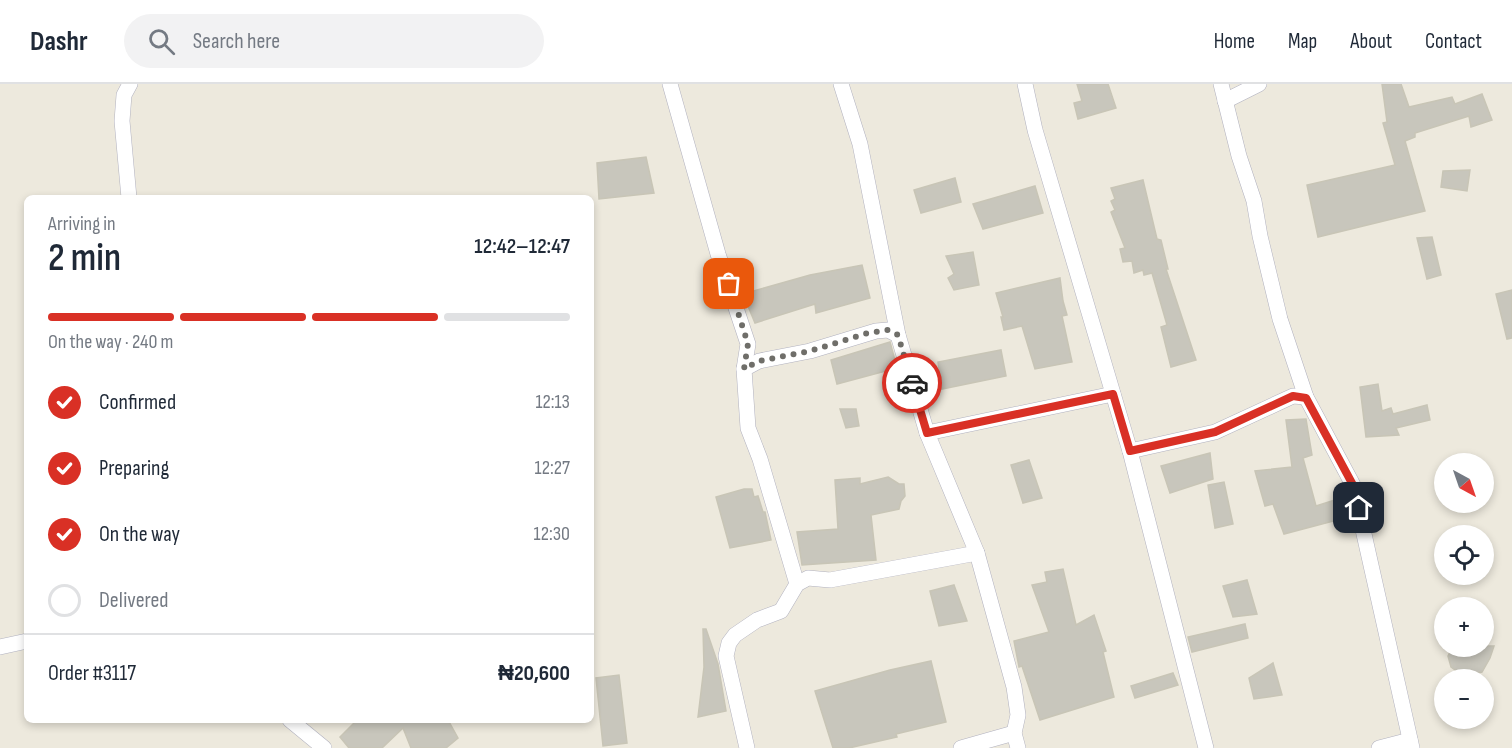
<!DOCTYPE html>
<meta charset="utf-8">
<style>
body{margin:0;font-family:"Sofia Sans Condensed",sans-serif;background:#f2f2f3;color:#1f2937;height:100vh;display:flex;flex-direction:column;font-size:22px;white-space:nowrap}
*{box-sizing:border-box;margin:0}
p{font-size:20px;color:#747a83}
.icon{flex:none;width:33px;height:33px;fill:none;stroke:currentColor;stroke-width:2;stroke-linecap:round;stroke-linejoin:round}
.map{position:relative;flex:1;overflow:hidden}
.drawer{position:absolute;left:24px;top:111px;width:570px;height:528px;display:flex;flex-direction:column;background:#fff;border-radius:9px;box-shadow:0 3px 9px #0003}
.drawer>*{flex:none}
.needle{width:39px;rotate:140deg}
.controls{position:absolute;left:1434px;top:369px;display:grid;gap:12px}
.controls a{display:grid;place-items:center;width:60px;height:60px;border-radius:50%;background:#fff;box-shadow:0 3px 9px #0003;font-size:30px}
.pin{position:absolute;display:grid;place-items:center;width:51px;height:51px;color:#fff;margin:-26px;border-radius:12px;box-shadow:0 3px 9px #0006}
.courier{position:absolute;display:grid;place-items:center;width:60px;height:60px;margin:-30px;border:4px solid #d93025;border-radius:50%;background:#fff;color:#222;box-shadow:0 2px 8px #0007}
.headline em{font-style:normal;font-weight:600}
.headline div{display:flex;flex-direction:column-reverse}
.headline{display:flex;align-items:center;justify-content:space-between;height:102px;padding:0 24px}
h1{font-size:39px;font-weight:600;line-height:45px}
.bar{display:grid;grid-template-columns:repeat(4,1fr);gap:9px 6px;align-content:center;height:72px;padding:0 24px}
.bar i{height:8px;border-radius:4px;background:#e0e1e3}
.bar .current{background:#d93025}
.bar p{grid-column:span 4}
.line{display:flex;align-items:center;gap:15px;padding:0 24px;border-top:2px solid #e0e1e3}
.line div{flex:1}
ol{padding:0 24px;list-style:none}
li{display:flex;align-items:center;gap:18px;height:66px}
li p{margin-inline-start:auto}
li .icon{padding:6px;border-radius:50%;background:#d93025;color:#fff;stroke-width:4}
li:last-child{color:#747a83}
li i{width:33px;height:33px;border:3px solid #e0e1e3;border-radius:50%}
header{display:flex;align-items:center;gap:36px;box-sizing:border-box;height:84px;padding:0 30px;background:#fff;border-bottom:2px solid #e0e1e3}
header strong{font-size:28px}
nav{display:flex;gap:33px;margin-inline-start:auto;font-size:21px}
.search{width:420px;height:54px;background:#f2f2f3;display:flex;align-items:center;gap:15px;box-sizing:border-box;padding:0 21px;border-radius:33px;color:#747a83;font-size:22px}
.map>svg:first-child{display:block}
</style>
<header>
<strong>Dashr</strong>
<div class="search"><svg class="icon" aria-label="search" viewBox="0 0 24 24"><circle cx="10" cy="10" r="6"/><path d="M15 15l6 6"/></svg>Search here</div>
<nav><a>Home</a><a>Map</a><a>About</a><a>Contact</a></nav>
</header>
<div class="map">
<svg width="1512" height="664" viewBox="0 0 1512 664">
<rect width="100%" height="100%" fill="#ede9dd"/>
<g fill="#c8c6bc" stroke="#c8c5b6" stroke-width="1.5">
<path d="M1077,0H1108L1116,24L1078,35L1074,19L1082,17Z"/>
<path d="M1382,0H1401L1409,23L1452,13L1455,20L1482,10L1492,36L1471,43L1469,32L1415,49V53L1405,57L1425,127L1318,153L1307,101L1395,81L1383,39L1387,38Z"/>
<path d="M646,73L654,109L599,115L597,79Z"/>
<path d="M1470,86L1467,107L1441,103L1443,87Z"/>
<path d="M955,94L961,118L921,129L914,106Z"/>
<path d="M1143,96L1157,155L1161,156L1168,185H1166L1196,276L1171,283L1161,243L1167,241L1152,189L1144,191L1143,186L1134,189L1132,177L1123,178L1120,165L1125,164L1111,128L1115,126L1111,117L1115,115L1111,104Z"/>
<path d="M1035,102L1043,129L983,145L973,120Z"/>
<path d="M1432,153L1441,191L1427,195L1417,154Z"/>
<path d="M973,168L979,201L954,206L948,194L954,190L946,172Z"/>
<path d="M862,181L870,214L816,229L815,220L755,239L743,210L810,191Z"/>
<path d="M1060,194L1063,217L1067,231L1062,232L1072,278L1035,285L1022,242L1004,246L1001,233H1003L996,209Z"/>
<path d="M1512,206V254L1507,255L1496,210Z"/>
<path d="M890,258L897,284L837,300L831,276Z"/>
<path d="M1001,266L1006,292L942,305L938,278Z"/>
<path d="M1378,300L1382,327L1391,324L1393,330L1427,321L1430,336L1396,344L1399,351L1366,353L1360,303Z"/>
<path d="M840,325H856L859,342L846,344Z"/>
<path d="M1306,335L1312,371L1303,374L1316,422L1335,416L1341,435L1284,450L1273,420L1265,422L1255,387L1292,383L1286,336Z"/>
<path d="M1210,369L1213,395L1170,409L1161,382Z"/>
<path d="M1029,376L1042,414L1023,419L1011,381Z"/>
<path d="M888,393L899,400H904L905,412L901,417L899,425L871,431L876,476L802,481L797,448L838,445L835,396L860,394V400Z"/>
<path d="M1224,398L1233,440L1215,444L1208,401Z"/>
<path d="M744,405H752L754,413L758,412L763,428H765L771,456L730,464L716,413Z"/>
<path d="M1063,485L1076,541L1094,531L1106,567L1103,568L1114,613L1040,636L1022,582L1019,583L1014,557L1049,548L1032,501L1047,498L1045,488Z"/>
<path d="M1247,496L1257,530L1233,533L1223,502Z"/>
<path d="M954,501L967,537L939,542L930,507Z"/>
<path d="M1245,540L1248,554L1192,568L1188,553Z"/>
<path d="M703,545H706L718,580L726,627L698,633L704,583Z"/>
<path d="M1453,562H1494L1490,574L1482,588L1464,592L1451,583L1448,572Z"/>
<path d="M931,577L946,638L896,650L897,653L849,664H833L815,607L890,586Z"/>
<path d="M1273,579L1282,611L1254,615L1249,594Z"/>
<path d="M1173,589L1178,601L1135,614L1131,602Z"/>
<path d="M619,591L627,659L603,662L596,594Z"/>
<path d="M357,636H448L458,654L446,664H411L403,644L382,664H349L340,653Z"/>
</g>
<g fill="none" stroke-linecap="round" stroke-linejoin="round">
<g stroke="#b1b1bf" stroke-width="16">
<g id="minor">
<path d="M670,0L718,170L748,260L744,285"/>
<path d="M841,0L860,60L898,251L927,349L977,469L1014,603L1018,631L1014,649L1018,664"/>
<path d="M1025,0L1035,46L1130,367L1206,664"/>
<path d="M1221,0L1239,72L1254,117L1260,152L1280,235L1306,313L1353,401L1412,664"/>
<path d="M1225,17L1259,0"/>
<path d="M129,114L122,37L124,11L130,0"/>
<path d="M927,349L1113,310"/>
<path d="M1130,367L1215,348L1293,312L1306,313"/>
<path d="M797,500L760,375L748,344L744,285L759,277L810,267L876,247L888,246L898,251"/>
<path d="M0,563L27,557"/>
<path d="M290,636L324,664"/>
<path d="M747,664L726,572L729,559L735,551L757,536L781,527L797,500L808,494L830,496L977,469"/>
<path d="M961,664L1014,649"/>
<path d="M1379,664L1410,656"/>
</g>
</g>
<use href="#minor" stroke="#fff" stroke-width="15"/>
</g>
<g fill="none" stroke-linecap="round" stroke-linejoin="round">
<path stroke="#6f6e69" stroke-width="6" stroke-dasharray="0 10.8" d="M729,200L748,260L744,285L759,277L810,267L868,249L888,246L898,251L912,299"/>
<path stroke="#d93025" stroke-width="8" d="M912,299L927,349L1113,310L1130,367L1215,348L1293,312L1306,314L1353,401L1359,424"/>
</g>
</svg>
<div class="controls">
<a><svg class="needle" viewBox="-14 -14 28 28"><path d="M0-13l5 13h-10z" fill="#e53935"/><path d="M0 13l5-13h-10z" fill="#747a83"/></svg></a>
<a><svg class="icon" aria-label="locate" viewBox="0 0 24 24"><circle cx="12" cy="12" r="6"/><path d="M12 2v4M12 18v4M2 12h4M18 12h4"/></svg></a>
<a>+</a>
<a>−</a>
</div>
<div class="pin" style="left:729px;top:200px;background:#ea580c"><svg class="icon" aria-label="bag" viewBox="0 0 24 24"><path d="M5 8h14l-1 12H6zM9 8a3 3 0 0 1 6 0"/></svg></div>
<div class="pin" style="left:1359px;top:424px;background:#1f2937"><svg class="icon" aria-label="home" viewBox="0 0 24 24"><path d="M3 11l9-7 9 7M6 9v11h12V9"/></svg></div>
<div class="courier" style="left:912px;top:299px"><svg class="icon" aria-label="car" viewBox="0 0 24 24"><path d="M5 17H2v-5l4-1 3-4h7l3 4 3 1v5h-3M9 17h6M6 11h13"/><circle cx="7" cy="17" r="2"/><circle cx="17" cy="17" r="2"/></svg></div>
<section class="drawer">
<div class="headline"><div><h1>2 min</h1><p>Arriving in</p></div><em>12:42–12:47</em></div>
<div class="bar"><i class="current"></i><i class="current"></i><i class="current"></i><i></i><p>On the way · 240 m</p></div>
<ol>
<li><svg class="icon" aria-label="check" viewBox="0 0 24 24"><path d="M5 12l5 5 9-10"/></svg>Confirmed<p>12:13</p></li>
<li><svg class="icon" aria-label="check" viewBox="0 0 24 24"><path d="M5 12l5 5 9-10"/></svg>Preparing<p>12:27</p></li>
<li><svg class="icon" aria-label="check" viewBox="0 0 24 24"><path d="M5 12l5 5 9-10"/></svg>On the way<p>12:30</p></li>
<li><i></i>Delivered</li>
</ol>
<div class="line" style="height:78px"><div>Order #3117</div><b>₦20,600</b></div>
</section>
</div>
